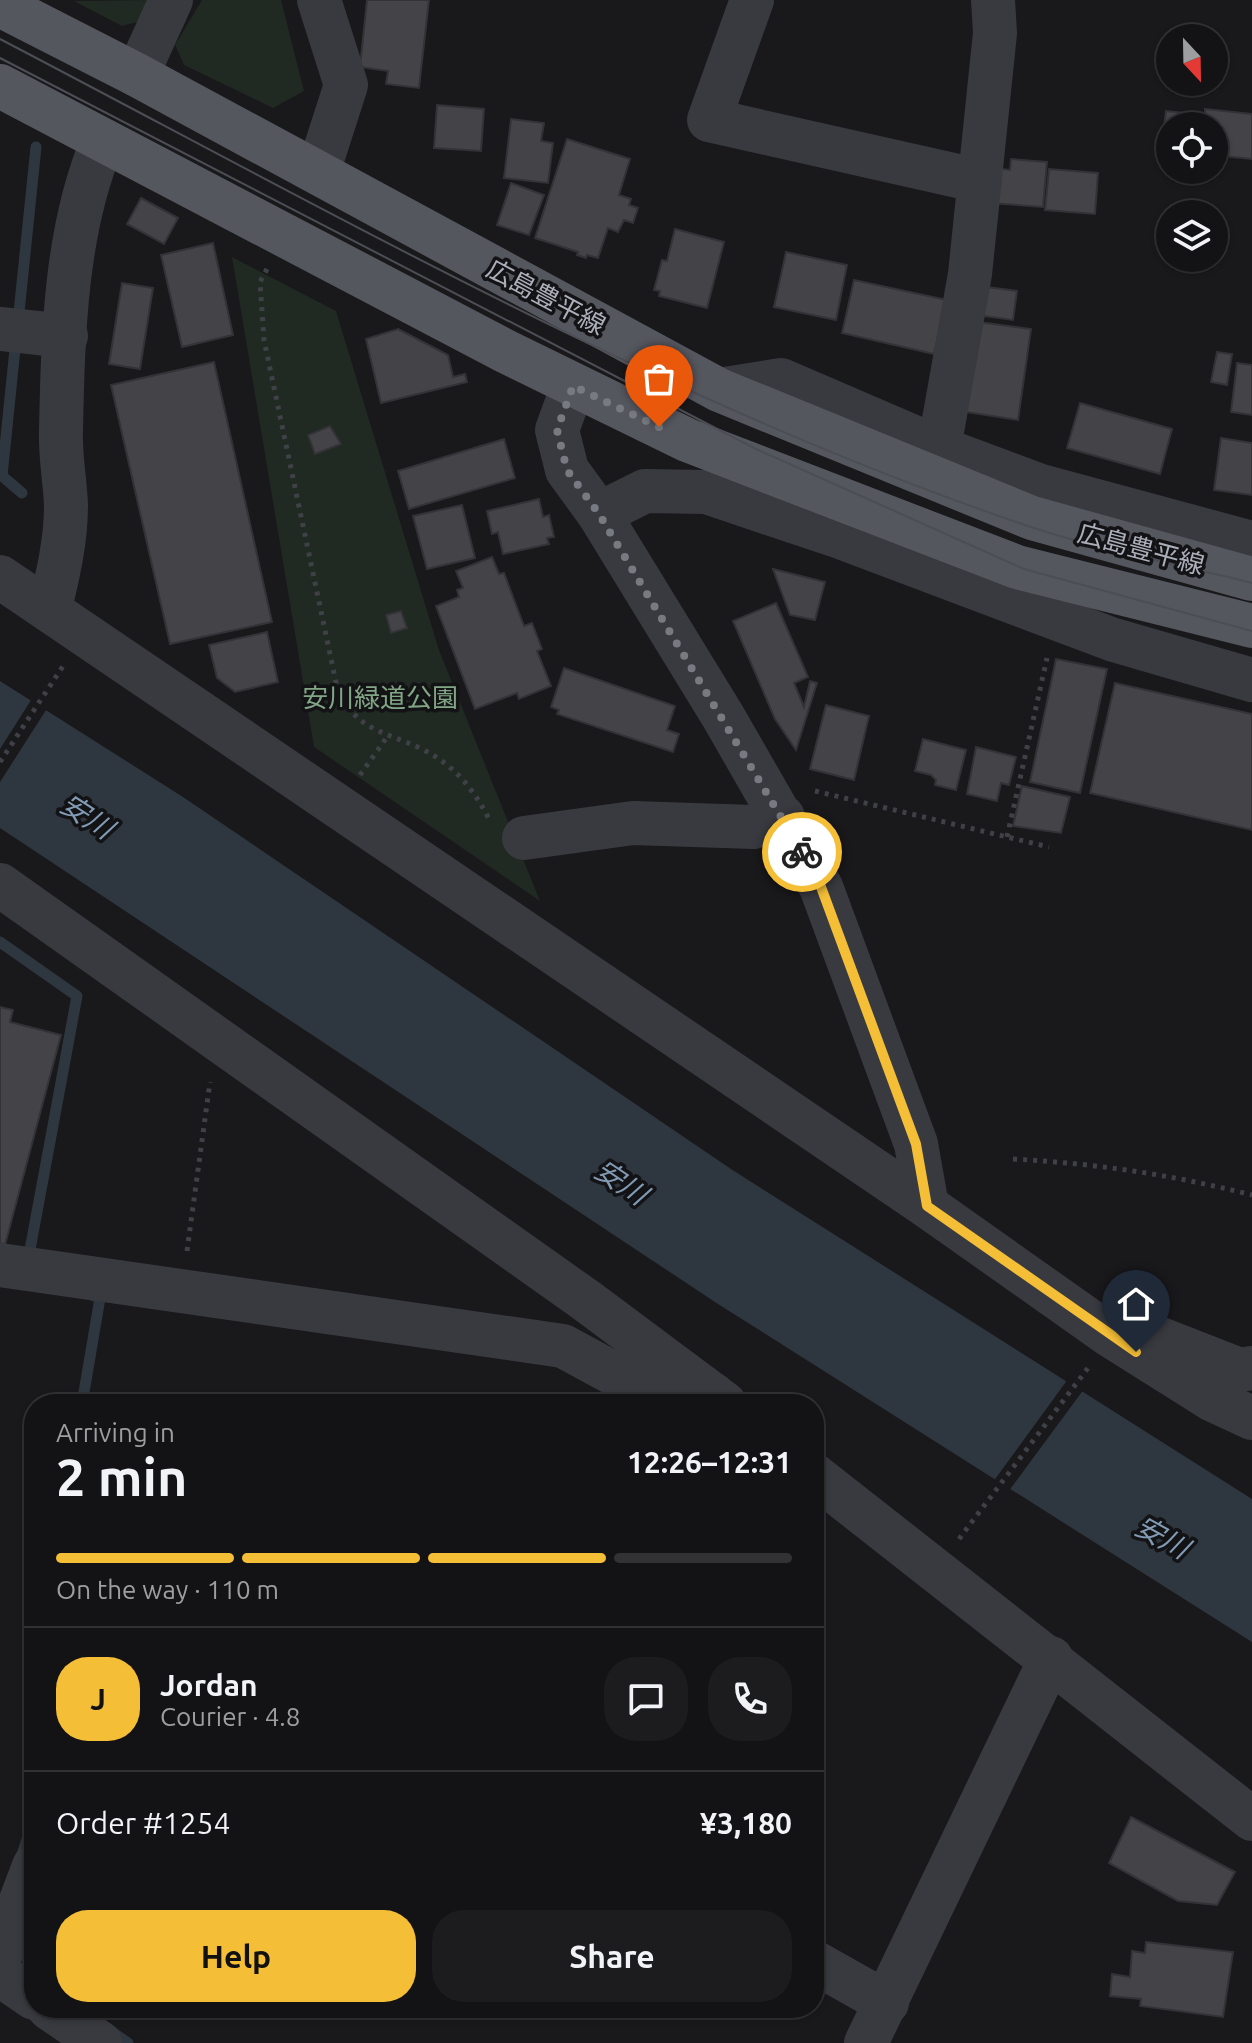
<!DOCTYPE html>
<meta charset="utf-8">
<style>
body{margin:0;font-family:Ubuntu,"Noto Sans JP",sans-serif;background:#1c1b1d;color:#f1f3f6;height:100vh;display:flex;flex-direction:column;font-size:30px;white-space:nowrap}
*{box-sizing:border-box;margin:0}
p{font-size:26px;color:#9d9ea0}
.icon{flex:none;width:44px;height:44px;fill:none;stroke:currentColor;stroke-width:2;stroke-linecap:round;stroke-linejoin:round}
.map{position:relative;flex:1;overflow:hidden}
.drawer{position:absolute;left:24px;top:1394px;width:800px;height:624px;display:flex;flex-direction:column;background:#131214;border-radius:32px;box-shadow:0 2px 6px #0004,0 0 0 2px #323234}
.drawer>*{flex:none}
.needle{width:52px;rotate:158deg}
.tools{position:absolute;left:1156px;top:24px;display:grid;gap:16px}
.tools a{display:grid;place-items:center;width:72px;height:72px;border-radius:50%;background:#131214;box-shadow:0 2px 6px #0004,0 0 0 2px #323234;font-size:40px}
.pin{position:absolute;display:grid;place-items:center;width:68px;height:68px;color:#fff;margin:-82px -34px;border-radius:50% 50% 50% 0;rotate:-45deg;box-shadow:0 0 8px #0007}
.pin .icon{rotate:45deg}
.courier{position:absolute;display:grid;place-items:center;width:80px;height:80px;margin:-40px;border:6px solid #f5be37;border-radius:50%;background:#fff;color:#222;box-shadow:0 2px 10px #0007}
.overview em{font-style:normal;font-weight:700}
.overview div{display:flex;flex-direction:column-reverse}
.overview{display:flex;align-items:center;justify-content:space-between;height:136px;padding:0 32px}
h1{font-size:52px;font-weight:700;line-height:60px}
.bar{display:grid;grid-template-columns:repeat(4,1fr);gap:12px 8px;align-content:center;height:96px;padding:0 32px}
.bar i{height:10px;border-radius:6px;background:#323234}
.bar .active{background:#f5be37}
.bar p{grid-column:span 4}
.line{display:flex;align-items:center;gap:20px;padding:0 32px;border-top:2px solid #323234}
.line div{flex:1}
.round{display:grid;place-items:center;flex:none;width:84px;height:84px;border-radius:32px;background:#1c1b1d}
.primary-button{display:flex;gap:16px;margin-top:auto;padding:16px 32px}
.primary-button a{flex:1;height:92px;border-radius:32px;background:#f5be37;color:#111;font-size:32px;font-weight:700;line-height:92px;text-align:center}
.primary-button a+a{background:#1c1b1d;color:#f1f3f6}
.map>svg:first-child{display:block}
</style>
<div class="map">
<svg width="1252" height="2043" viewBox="0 0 1252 2043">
<rect width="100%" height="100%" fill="#19181b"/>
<g fill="#202922">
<path d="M153,0L141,21L122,26L74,1Z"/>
<path d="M202,0H281L304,91L273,108L184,65L175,45Z"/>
<path d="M232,257L336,311L439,650L540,901L314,747Z"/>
</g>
<path fill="#2e373f" d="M0,681L183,797L731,1169L1252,1499V1642L718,1304L0,828Z"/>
<g fill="#19181b">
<path d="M33,697L48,707L0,782V749Z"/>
<path d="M1068,1379L1084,1389L1008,1492L993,1482Z"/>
</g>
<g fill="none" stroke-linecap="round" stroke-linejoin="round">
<g stroke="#2e373f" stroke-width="11">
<path d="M18,322L36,147"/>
<path d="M16,339L2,476L22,493"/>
<path d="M0,942L77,996L29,1255"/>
<path d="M82,1404L100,1298L92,1295"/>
<path d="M20,1860L34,1819"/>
<path d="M109,2030L128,2043"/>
</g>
</g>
<g fill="#434348" stroke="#333237" stroke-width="2">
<path d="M367,0H429L419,88L386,84L388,71L360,67Z"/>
<path d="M437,105L484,109L481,151L434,148Z"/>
<path d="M1205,109L1252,114V159L1214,155V126H1170V151L1161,150L1166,111L1205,115Z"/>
<path d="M511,119L544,123L541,141L553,143L548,183L504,178Z"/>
<path d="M567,139L630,159L619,195L631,199L629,205L638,208L633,223L624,220L618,232L608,228L598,258L587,255L586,258L577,255L578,252L535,238Z"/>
<path d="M1011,159L1047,162L1043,207L991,203L994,168L1010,170Z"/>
<path d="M1049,169L1098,173L1095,214L1045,210Z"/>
<path d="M511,183L544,195L529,235L497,225Z"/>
<path d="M141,198L178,218L164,244L127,224Z"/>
<path d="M675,229L724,242L707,308L659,296L660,291L654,290L662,260L667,261Z"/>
<path d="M213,243L233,335L182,347L161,255Z"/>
<path d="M786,252L847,265L836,320L774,307Z"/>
<path d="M854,280L947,300L934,354L842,333Z"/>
<path d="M122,283L153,288L140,369L109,364Z"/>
<path d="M987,287L1017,291L1013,320L983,316Z"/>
<path d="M978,322L1031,329L1018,420L966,412Z"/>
<path d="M398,329L448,355L453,377L465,374L467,382L381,403L366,339Z"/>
<path d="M1217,352L1232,354L1227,385L1211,382Z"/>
<path d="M214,362L272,622L170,644L111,385Z"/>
<path d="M1237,363L1252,365V415L1231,412Z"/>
<path d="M1080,403L1172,429L1160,474L1067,448Z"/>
<path d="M330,426L341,444L315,454L308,435Z"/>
<path d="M1221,438L1252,443V495L1214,490Z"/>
<path d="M504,439L515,478L409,509L398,471Z"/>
<path d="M539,499L543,517L549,515L554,537L547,538L549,544L503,554L498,532L492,534L487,511Z"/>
<path d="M462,505L475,558L427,569L413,516Z"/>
<path d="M492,557L499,574L504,573L524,626L532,623L542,649L537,651L551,686L519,699L517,693L475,709L436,606L459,597L457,590L463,588L456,571Z"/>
<path d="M773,569L825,582L815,620L790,615Z"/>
<path d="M776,603L808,677L794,683L804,707L810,681L817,683L796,750L775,719L733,621Z"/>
<path d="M401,611L407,628L391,633L386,615Z"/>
<path d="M267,632L278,682L235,692L217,678L209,645Z"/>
<path d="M1056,659L1107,669L1080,793L1030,782Z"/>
<path d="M564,668L675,706L667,730L679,734L673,752L557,714L559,710L551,707Z"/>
<path d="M1115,683L1252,714V830L1090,793Z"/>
<path d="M826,705L869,716L854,780L810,769Z"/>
<path d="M923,739L966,750L956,790L935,785L936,780L931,775L915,771Z"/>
<path d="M976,747L1016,757L1009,785L1001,783L997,801L967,794Z"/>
<path d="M1022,786L1070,797L1061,833L1013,826Z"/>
<path d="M0,1007L13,1010L10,1022L61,1035L5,1245L0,1243Z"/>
<path d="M1131,1817L1235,1872L1217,1905L1178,1901L1109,1863Z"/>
<path d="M1146,1942L1233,1952L1223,2017L1140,2006L1141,1999L1110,1996L1112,1974L1130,1977L1132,1951L1145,1953Z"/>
</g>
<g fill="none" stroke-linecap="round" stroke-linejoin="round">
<g stroke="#3f4147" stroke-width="5" stroke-dasharray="4 6" stroke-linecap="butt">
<path d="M267,269L260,282L264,340L338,692C360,732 384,731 422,749C454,765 473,788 489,819"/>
<path d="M0,762L63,666"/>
<path d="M360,775L387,737"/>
<path d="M815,791L1049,847"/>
<path d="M1007,837L1047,658"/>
<path d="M1013,1159C1099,1164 1168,1174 1252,1195"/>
<path d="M187,1251L210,1082"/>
<path d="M959,1539L1088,1368"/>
</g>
<g stroke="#393a40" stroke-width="44">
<path d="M752,0L709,120L980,181"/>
<path d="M137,75L171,0"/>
<path d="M318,172L346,85L319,0"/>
<path d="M0,329L66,336"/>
<path d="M573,386L557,430L567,470L599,514L724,718L821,887L916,1144L927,1206"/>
<path d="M719,390L781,380L939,448L1041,486L1252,543"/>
<path d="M939,448L970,274L995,33L993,0"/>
<path d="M599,514L645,491L706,492L840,537L1111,639L1252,680"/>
<path d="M0,577L927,1206L1111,1336L1211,1399L1252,1418"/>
<path d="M50,608C58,574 66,541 66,505C65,480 60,456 61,431C63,336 65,230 103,141"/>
<path d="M524,838L633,823L754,827L783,817"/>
<path d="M0,885L587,1301L725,1404"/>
<path d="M0,1265L563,1346L657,1397L712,1394"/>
<path d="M1135,1329L1240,1370L1252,1368"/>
<path d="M814,1475L1252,1819"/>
<path d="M0,1956L34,1866"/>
<path d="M814,1962L887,2003"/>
<path d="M0,1975L34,1998"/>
<path d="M49,2008L100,2043"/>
<path d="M866,2043L1051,1658"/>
</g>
<g stroke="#55575f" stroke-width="44">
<path d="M0,5L137,75L719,390L1032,518L1252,579"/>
<path d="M0,86L507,352L687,440L1017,567L1252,626"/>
</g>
<g stroke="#4c4e55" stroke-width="2">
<path d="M0,39C335,214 666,403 1025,525C1098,550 1177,564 1252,583"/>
<path d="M0,58L756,449L1024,569L1252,631"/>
</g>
</g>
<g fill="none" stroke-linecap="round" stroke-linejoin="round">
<path stroke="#787a82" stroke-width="8" stroke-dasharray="0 14.4" d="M659,427L573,386L557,430L567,470L599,514L802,852"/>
<path stroke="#f5be37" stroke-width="10" d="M802,852L821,887L916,1144L927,1206L1136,1352"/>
</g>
<g text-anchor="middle" stroke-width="7" stroke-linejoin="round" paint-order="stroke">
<g font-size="26" fill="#abafba" stroke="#131316">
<text transform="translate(546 297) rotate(28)" y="9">広島豊平線</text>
<text transform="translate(1141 549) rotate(15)" y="9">広島豊平線</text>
</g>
<g font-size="26" fill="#82a685" stroke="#131316">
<text x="380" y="707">安川緑道公園</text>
</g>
<g font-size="28" font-style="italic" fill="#829bb5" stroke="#131316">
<text transform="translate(87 816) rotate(33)" y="10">安川</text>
<text transform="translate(621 1182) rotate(34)" y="10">安川</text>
<text transform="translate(1162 1537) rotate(29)" y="10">安川</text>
</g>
</g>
</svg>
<div class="tools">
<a><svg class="needle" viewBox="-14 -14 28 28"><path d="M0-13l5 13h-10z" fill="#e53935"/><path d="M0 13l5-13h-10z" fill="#9d9ea0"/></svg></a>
<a><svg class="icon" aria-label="locate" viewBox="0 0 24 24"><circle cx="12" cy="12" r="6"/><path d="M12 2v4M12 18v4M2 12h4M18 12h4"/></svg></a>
<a><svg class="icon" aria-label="layers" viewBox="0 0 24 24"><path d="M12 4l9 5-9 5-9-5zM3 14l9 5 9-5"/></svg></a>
</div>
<div class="pin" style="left:659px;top:427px;background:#ea580c"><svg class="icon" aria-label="bag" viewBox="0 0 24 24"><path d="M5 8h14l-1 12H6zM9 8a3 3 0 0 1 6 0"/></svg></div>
<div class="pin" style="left:1136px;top:1352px;background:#1f2937"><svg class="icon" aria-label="home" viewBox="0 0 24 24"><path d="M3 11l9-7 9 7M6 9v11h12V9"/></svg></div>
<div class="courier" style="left:802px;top:852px"><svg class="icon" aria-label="bike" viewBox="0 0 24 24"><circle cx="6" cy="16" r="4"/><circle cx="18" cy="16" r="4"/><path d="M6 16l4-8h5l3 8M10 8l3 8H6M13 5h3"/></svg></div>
<section class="drawer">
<div class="overview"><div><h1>2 min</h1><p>Arriving in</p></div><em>12:26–12:31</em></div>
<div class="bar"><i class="active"></i><i class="active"></i><i class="active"></i><i></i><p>On the way · 110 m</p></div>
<div class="line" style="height:144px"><b class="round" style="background:#f5be37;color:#111">J</b><div><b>Jordan</b><p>Courier · 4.8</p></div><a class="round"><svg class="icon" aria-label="chat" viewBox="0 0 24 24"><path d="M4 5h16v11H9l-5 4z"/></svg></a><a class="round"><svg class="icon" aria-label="phone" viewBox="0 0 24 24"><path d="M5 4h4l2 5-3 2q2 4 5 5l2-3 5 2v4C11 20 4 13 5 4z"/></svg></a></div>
<div class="line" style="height:104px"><div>Order #1254</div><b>¥3,180</b></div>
<div class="primary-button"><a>Help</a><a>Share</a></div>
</section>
</div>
